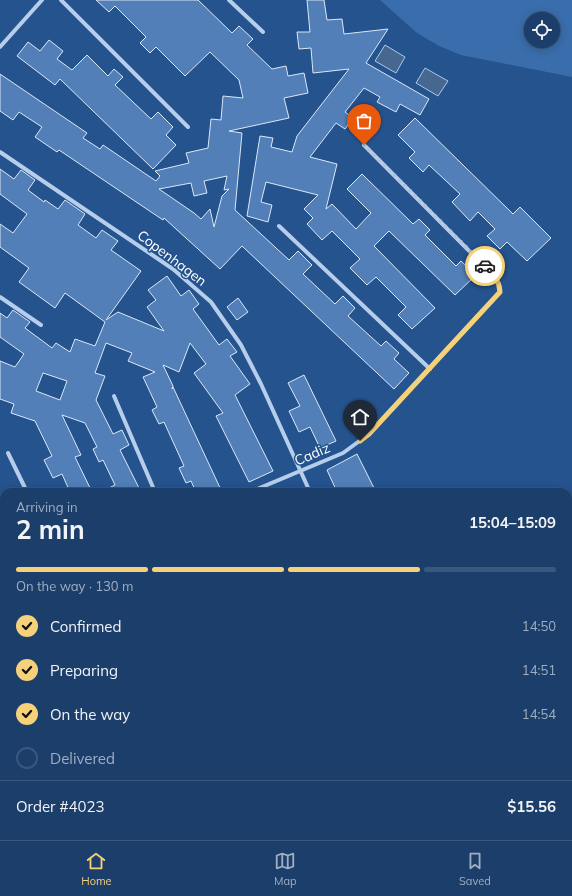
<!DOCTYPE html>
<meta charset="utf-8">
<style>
body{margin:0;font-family:Mulish,sans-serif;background:#254570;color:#f1f3f6;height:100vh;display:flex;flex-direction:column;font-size:15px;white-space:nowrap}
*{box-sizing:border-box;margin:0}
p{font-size:13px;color:#a0aec1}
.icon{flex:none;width:22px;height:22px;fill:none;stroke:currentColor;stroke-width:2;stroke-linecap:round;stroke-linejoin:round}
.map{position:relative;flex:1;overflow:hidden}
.panel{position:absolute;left:0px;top:488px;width:572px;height:352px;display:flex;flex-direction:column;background:#1c3e6a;border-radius:12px 12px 0 0;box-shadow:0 2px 10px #0003,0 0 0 1px #3a577e}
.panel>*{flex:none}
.fabs{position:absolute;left:524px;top:12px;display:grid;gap:8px}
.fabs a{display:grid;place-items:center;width:36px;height:36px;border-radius:50%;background:#1c3e6a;box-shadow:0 2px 10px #0003,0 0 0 1px #3a577e;font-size:20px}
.pin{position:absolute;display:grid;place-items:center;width:34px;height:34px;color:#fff;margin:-41px -17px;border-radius:50% 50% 50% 0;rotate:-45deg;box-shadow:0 0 4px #0007}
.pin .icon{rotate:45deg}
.courier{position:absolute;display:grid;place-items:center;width:40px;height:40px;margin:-20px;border:3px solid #f5d17a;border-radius:50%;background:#fff;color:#222;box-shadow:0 1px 5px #0007}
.headline em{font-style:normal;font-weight:700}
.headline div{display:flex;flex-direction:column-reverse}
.headline{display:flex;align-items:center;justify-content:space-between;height:68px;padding:0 16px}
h1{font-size:26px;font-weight:700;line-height:30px}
.bar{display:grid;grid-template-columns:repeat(4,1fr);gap:6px 4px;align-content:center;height:48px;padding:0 16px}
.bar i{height:5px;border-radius:3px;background:#3a577e}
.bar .on{background:#f5d17a}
.bar p{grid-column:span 4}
.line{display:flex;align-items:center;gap:10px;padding:0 16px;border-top:1px solid #3a577e}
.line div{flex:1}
ol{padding:0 16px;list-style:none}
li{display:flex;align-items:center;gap:12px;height:44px}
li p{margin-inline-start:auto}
li .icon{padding:4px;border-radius:50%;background:#f5d17a;color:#111;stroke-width:4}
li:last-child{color:#a0aec1}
li i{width:22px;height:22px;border:2px solid #3a577e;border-radius:50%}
.tab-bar{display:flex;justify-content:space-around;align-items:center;height:56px;border-top:1px solid #3a577e;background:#1c3e6a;font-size:11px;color:#a0aec1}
.tab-bar a{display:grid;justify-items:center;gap:2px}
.tab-bar .on{color:#f5d17a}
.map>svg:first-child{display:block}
</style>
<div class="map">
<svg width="572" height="840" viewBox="0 0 572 840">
<rect width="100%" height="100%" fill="#25538e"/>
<g fill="#3a6dab" fill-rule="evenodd">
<path d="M380,0H572V77L461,55L439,46L417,33ZM531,19H553V41H531Z"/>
<path d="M572,793V840H327L344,836H568V794Z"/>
</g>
<g fill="#466790" stroke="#aac9ec">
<path d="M385,45L405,57L396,73L375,61Z"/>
<path d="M425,68L448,81L438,96L416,83Z"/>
</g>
<g fill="#527fb7" stroke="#dae8f8" fill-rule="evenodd">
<path d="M96,0H198L232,33L239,26L253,39L247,45L272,69L286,66L288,76L304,73L308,93L284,98L289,118L229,131L242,133L235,210L289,260L298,251L312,265L303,274L335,304L343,296L355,308L348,316L381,346L386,341L399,353L394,359L409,373L394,389L242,246L220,269L164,218L163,220L59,150L57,152L35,137L42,127L19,112L13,120L0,111V74L87,133L83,138L100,149L103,145L156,181L160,176L155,171L189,163L186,153L208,148L211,119L221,120L223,96L243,98L239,80L210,52L185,76L156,47L150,53L140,43L146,37L115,6L109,12ZM227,176L224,190L229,189L222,196L214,227L210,209L201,219L194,213L159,189L191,183L194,196L207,193L204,181Z"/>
<path d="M307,0H324L327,20L342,19L344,34L388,29L366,63L429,99L420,115L400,104L396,112L377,102L380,97L364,88L345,112L353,118L345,129L336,123L310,157L337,164L326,209L332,204L356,229L371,213L347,189L362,174L413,224L419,219L430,230L425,235L456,266L461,261L476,275L455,295L389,231L374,246L435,308L412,329L398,315L406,307L376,277L367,285L350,268L360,259L332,231L322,240L307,224L313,218L304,209L318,195L266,182L261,202L272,205L268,222L247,216L260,136L273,138L271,147L292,152L297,136L349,69L313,73L311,48L299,49L297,32H310Z"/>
<path d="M49,40L63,51L57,59L72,70L87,55L108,76L114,69L123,77L115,85L151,119L158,112L173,127L166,135L176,145L153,169L60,79L55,85L17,56L28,42L40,51Z"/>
<path d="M415,118L513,214L520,207L551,238L527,261L507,242L500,249L487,236L495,229L478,212L470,221L452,202L460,194L429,165L423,172L409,158L415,152L398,135Z"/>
<path d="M0,169L14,179L21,170L35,180L28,190L44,202L45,200L58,209L65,200L85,214L78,225L96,238L102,230L118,241L111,250L141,271L106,320L118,312L164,331L147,307L156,300L148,290L167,276L181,296L189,290L199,304L193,309L219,345L227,339L237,352L230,356L250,384L235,395L273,471L249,482L216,416L223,413L194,373L206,364L190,343L179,372L163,365L173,386L172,389L173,387L222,492H196L191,481L186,483L179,468L184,466L164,422L159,424L152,410L157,407L143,377L155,372L128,361L132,353L106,343L95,373L105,376L96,400L113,434L122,430L129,445L120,450L141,492H101L115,485L103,460L99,462L93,449L97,447L85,423L62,415L81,455L75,457L92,492H70L62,474L53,478L44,460L52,456L35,421L11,413L14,404L0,399V361L15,367L24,354L0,337V313L7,318L13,310L30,322L25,328L52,348L56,343L70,352L75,339L95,346L105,322L65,293L55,308L19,282L29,268L0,247V224L13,233L27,214L0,194ZM43,373L67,381L60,400L36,391Z"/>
<path d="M238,298L248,312L237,320L227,307Z"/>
<path d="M304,375L336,441L320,448L310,427L299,432L289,411L300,406L288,383Z"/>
<path d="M357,454L376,492H337L327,470Z"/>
</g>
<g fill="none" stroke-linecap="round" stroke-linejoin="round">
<g stroke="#b6ceeb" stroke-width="3">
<path d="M568,666H572"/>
<path d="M0,667L4,666"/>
<path d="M0,793L4,791"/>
</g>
<g stroke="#b6ceeb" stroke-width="4">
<path d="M61,0L188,127"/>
<path d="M229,0L263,32"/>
<path d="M0,47L42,0"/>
<path d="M0,152L173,269L211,302L241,345L261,384L310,492"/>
<path d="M279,226L430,369"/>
<path d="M0,297L41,325"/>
<path d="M114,396L155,492"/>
<path d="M8,453L27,492"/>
<path d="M250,492L343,453L369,434L500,292L499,284L494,276L364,145"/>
<path d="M0,611L4,609"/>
<path d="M0,631L4,639"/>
<path d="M116,836L123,840"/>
<path d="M145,836L153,840"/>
</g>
<g stroke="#e1ebf9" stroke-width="8">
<path d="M568,736L572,735"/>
<path d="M178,840L188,836"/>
</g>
</g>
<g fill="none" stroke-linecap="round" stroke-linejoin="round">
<path stroke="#b3c3d7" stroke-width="4" stroke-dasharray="0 7.2" d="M364,145L485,266"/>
<path stroke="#f5d17a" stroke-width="5" d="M360,441L369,434L500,292C499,279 493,275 485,266"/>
</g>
<g text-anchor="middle" stroke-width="3" stroke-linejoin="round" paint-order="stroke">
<g font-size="14" fill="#fff" stroke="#25538e">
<text transform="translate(172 258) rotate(37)" y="5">Copenhagen</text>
<text transform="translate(312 454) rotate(-23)" y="5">Cadiz</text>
</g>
</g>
</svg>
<div class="fabs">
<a><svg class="icon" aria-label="locate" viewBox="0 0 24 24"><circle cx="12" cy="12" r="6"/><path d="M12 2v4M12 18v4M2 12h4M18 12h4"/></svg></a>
</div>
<div class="pin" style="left:364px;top:145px;background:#ea580c"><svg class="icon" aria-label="bag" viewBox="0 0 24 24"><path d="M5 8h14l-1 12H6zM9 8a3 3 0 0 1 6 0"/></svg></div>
<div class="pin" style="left:360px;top:441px;background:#1f2937"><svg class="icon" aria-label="home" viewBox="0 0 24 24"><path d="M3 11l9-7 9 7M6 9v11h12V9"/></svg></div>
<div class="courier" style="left:485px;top:266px"><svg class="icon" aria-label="car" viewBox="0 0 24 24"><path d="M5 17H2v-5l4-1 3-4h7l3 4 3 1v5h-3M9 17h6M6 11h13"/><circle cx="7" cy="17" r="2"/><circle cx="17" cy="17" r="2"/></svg></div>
<section class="panel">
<div class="headline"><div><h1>2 min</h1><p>Arriving in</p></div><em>15:04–15:09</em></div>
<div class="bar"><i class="on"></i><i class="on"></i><i class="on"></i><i></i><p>On the way · 130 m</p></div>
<ol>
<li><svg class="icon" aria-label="check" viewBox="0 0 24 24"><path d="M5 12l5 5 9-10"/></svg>Confirmed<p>14:50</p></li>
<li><svg class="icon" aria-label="check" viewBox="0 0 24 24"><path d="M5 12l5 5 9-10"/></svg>Preparing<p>14:51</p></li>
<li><svg class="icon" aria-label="check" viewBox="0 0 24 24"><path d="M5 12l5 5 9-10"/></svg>On the way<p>14:54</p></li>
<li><i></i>Delivered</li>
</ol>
<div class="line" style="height:52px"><div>Order #4023</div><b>$15.56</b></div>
</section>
</div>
<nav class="tab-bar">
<a class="on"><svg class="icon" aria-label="home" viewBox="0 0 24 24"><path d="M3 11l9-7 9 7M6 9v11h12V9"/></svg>Home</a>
<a><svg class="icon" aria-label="map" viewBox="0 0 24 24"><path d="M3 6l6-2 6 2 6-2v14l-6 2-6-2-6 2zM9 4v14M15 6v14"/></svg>Map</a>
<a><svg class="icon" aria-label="saved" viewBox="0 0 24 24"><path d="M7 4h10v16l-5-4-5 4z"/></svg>Saved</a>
</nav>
